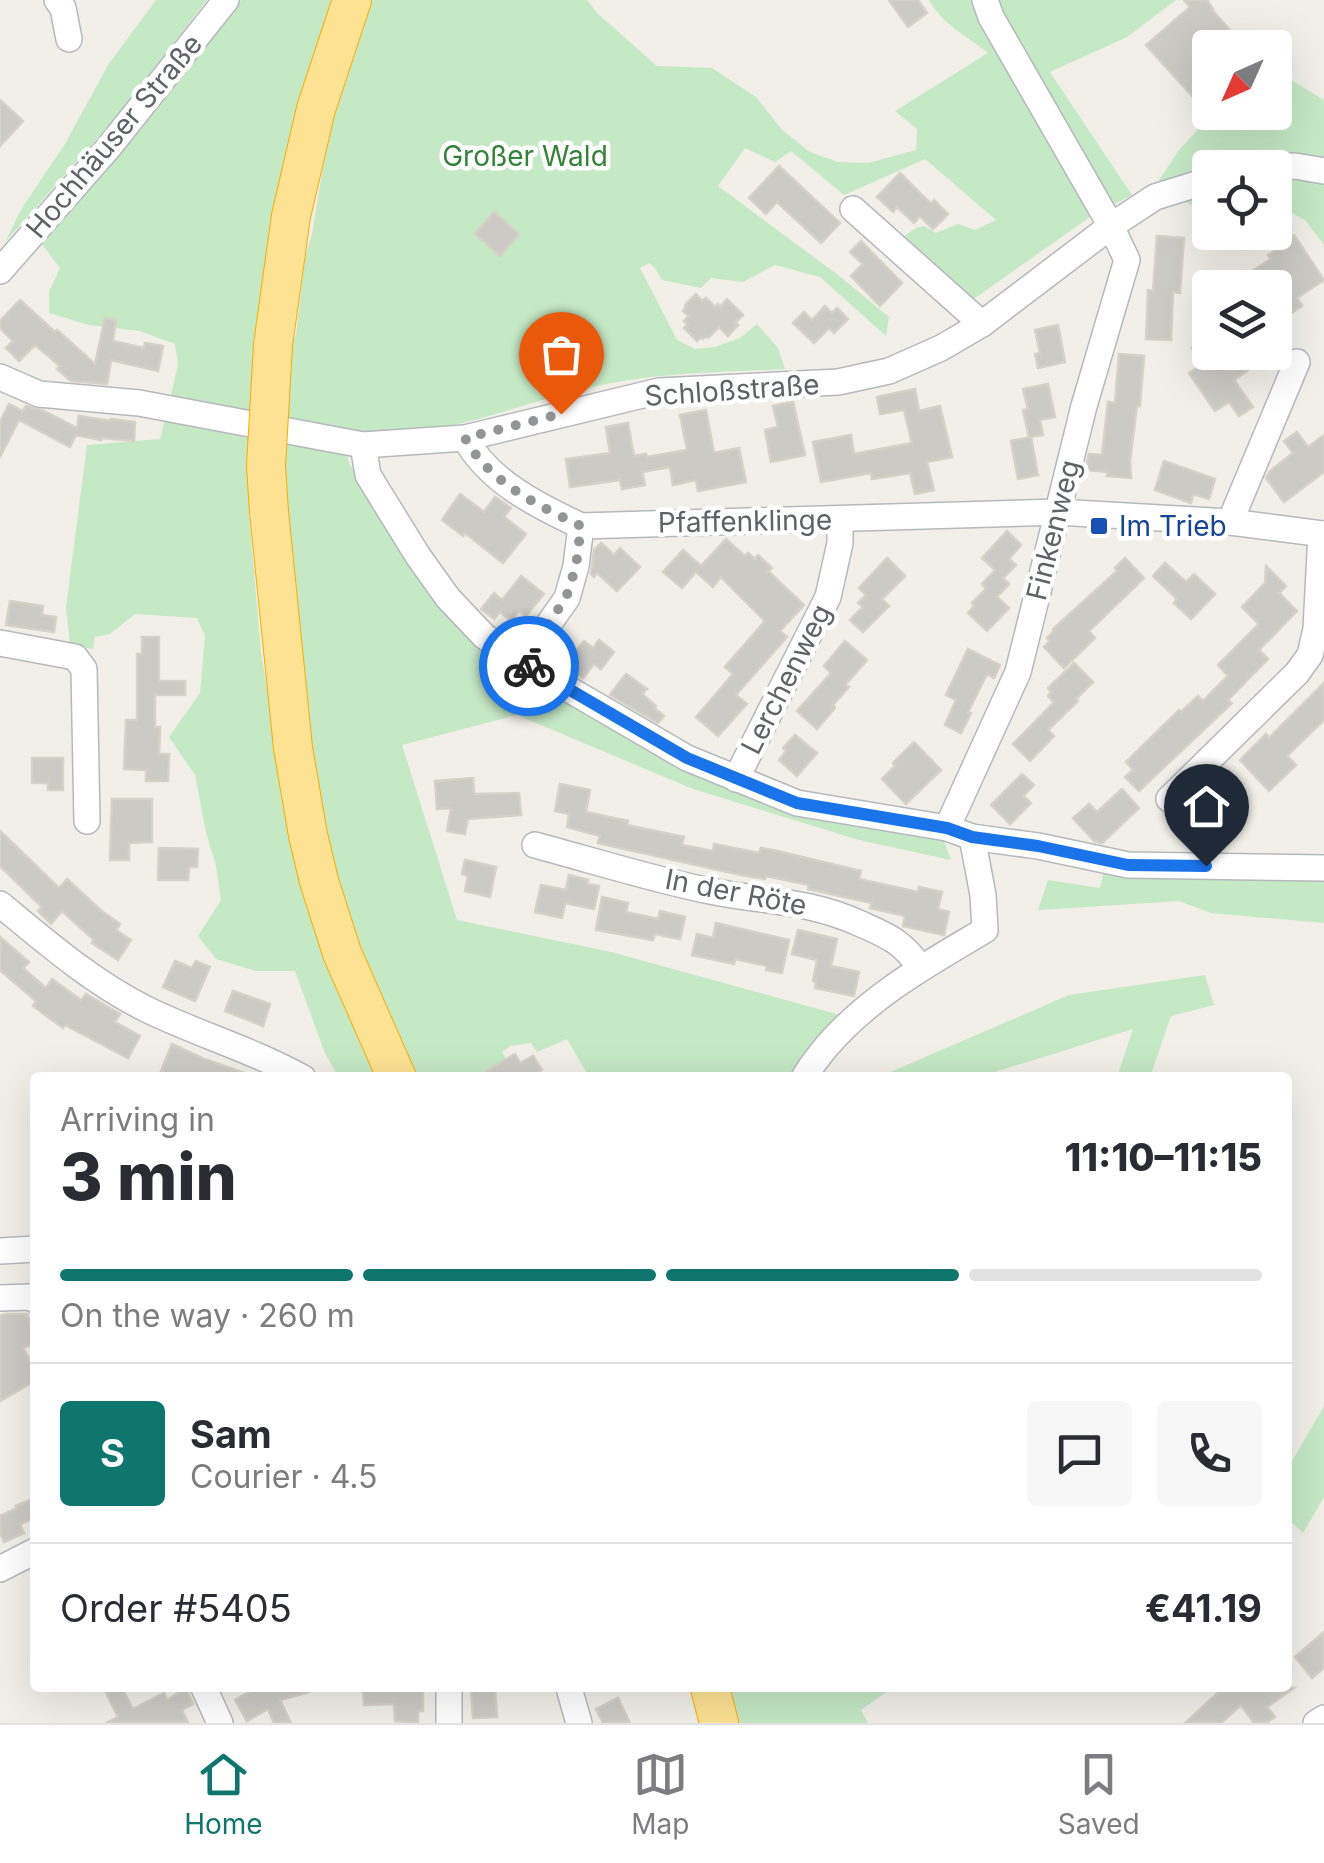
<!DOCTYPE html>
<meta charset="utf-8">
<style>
body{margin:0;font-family:Inter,sans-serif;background:#f7f7f7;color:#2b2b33;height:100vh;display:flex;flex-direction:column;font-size:38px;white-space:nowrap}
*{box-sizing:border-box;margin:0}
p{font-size:32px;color:#7c7c81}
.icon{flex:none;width:55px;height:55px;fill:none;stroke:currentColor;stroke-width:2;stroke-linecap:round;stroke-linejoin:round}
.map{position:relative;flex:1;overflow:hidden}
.sheet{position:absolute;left:30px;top:1072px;width:1262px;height:620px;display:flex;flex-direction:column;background:#fff;border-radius:10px;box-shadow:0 10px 40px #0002}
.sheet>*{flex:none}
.needle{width:65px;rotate:225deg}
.fabs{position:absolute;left:1192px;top:30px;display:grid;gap:20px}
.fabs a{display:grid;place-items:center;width:100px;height:100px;border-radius:10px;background:#fff;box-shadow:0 10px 40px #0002;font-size:50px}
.pin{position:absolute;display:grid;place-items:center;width:85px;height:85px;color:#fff;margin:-102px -42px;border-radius:50% 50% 50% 0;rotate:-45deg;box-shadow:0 0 10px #0007}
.pin .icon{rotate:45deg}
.courier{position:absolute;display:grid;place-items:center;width:100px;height:100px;margin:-50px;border:8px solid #1a73e8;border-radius:50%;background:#fff;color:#222;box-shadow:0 2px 12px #0007}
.headline em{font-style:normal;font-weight:800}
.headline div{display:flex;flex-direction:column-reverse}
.headline{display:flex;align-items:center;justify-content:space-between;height:170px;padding:0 30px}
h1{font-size:65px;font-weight:800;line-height:75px}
.bar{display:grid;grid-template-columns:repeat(4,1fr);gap:15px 10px;align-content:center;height:120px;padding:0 30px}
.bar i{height:12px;border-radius:8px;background:#e1e1e2}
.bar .current{background:#0f766e}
.bar p{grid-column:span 4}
.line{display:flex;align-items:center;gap:25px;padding:0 30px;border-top:2px solid #e1e1e2}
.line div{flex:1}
.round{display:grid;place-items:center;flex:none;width:105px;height:105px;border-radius:10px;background:#f7f7f7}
.tab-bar{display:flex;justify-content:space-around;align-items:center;height:140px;border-top:2px solid #e1e1e2;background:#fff;font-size:28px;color:#7c7c81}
.tab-bar a{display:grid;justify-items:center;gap:5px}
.tab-bar .current{color:#0f766e}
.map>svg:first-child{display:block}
</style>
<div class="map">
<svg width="1324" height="1723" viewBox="0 0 1324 1723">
<rect width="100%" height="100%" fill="#f1efe8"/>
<g fill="#c5e8c5">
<path d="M156,0H207L112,122L5,242L22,208L65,144L108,65Z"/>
<path d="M241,0H338L291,348L296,334L305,257L312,234L331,117L371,0H587L597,13L657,66L712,68L756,97L782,130L810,152L838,162L868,163L916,150L917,129L895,111L988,53C967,36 942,24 929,0H1176L1127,37L1050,72L1132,195L1090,217L968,303L899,240L916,228L924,226L936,233L958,224L975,230L996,220L925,159L844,195L791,151L775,162L745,148L718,186L838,275L889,317L886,336L820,277L775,265L743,282L711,278L701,288L662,280L655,268L649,263L640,268L677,340L695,349L715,347L740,338L757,324L778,348L785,369C729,372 672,372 617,382C519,399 442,445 339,433L350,465L430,588L687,766L942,836L951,860L859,840L693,789L517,715L402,745L457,920L611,952L840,1015L789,1077H589L567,1039L537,1052L531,1043L510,1046L502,1052L506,1059L476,1077H414L385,1016L347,917L317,825L253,512L249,514L261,652L277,749L384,1077H338L324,1051L295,971H256L216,959L198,936L221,900L216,866L206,832L195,775L169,737L200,693L205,636L197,618L135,614L110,634L95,637L93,649L70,645L66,607L87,445L160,439L178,365L175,344L140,331L89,325L49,313V292L60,268L39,240L134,138Z"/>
<path d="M1275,70L1324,100V245L1305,220L1288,211L1275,215V168H1210V218L1157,183L1180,149L1213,113L1275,112Z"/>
<path d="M1105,866L1324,873V923L1211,913L1179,901L1038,910L1048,880L1100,888Z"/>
<path d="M1205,975L1214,1005L1171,1016L1150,1077H1117L1133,1029L979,1077H879L1069,995Z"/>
<path d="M1324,1406V1497L1303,1533L1288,1519V1468Z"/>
<path d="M721,1688H892L861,1710L868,1723H731Z"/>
</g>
<g fill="#cccac5" stroke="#d6d1c6" stroke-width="2.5">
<path d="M889,0H918L927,13L908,27Z"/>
<path d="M1184,0H1207L1213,9L1212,10L1246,48H1210V51L1199,61L1210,74V100L1202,107L1146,45L1190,7Z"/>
<path d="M0,100L23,121L0,146Z"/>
<path d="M779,166L840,223L821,243L777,202L766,214L749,198Z"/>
<path d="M900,173L931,204L934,200L948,214L933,229L920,216L914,223L897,207L893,212L877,197Z"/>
<path d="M494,212L519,234L500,256L475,234Z"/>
<path d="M1294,235L1324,280L1297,298L1302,306L1280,321L1275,314V288H1255L1246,275L1271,259L1268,255L1276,250L1274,248Z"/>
<path d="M1157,236L1184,238L1180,293L1173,292L1171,340L1146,339L1148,290L1153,291Z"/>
<path d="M861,241L902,283L880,306L851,276L863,264L850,252Z"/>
<path d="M696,294L702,301L706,298L715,307L718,304L720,307L727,299L743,315L735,323L738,325L728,336L719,327L708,338L706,336L703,339L701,337L697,341L684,328L688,324L684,321L689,316L683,311L686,307L685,305Z"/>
<path d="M20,300L55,332L57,330L95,364L105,318L116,320L113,341L144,348L145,343L163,346L158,371L111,360L107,384L71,381L57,369L60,366L35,345L19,361L6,348L13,341L0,328V321Z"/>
<path d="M825,306L832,313L837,308L848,319L834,333L829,328L814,343L793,323L804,312L812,320Z"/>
<path d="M1058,325L1065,362L1038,368L1035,354L1040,353L1035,330Z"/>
<path d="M1205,338L1210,345V352H1274L1234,380L1253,407L1239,416L1229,402L1215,411L1189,373L1202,364L1192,348Z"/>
<path d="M1119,354L1144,356L1140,406L1137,405L1130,461L1131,478L1107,476L1108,472L1085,470L1089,454L1102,455L1108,402L1115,403Z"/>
<path d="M1048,384L1055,417L1040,420L1043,435L1029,437L1023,410L1028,409L1023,389Z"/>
<path d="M915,389L919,411L940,406L952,457L927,462L934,490L915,494L910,473L872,479L871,473L821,482L813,442L851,435L854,454L912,443L904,410L880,414L877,397Z"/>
<path d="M793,402L805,455L771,462L765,430L778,427L773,406Z"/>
<path d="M9,404L23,411L26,406L44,411L77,428L79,416L111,421V419L135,422L134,441L102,438L101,440L76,435L70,447L19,420L0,457V422Z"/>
<path d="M706,410L714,453L739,448L746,482L698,491L696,480L673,485L670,467L642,472L645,485L622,489L620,480L570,487L566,459L610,453L606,427L628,423L634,456L646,454L647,457L687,450L680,415Z"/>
<path d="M1297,432L1308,447L1324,435V472L1284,502L1266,478L1269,472L1293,453L1284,441Z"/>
<path d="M1031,437L1038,475L1018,479L1011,441Z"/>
<path d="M1164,461L1215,479L1209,499L1193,494L1191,503L1155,490Z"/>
<path d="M460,494L484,512L495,497L511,508L504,517L526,534L503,563L465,533L463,536L442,520Z"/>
<path d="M1007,531L1021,545L1009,559L1016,565L1003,578L1009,584L997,597L1009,608L987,631L968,613L974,606L972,603L986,589L982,584L995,570L982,558Z"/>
<path d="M726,539L745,556L748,553L755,559L758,555L772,568L768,571L804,605L780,631L787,637L736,695L747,704L718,736L696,717L733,674L725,667L765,621L721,577L713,587L696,572L682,588L663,572L683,550L701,566Z"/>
<path d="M601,543L614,555L620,548L640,567L617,591L597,573L594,577L591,574L594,550Z"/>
<path d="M887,558L905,576L882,599L889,606L863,632L850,620L863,607L858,603L866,595L859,588Z"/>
<path d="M1125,558L1144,578L1089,631L1095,638L1064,668L1044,647L1050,641L1047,638L1054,631L1053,629L1117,571L1115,568Z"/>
<path d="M1165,563L1186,582L1194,574L1215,594L1191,619L1174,603L1177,599L1153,576Z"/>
<path d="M1266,566L1286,586L1279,593L1297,611L1259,650L1268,659L1228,700L1232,703L1139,791L1125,777L1133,770L1126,762L1179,710L1181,712L1198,696L1203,701L1228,676L1218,665L1259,624L1242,607L1265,583Z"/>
<path d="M521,576L544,594L526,616L519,611L511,621L500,612L494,619L481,609L494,593L502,600Z"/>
<path d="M10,601L43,606L42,615L56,617L54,632L6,625Z"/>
<path d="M142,637H159V681H185V695H155V727H160L159,754H169L168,781H146V770L124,769L126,720H137V654H142Z"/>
<path d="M599,640L614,652L601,669L594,664L583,678L565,664L584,641L593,648Z"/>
<path d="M845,641L867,660L845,685L849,687L833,705L835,708L817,729L797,711L831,673L824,666Z"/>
<path d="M968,649L1000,665L994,678L987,674L968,712L971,713L961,733L945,725L956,700L946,695Z"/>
<path d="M1074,663L1093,682L1076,699L1078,701L1048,730L1054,736L1030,761L1013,744L1054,702L1048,696L1051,691L1048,688Z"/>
<path d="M626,674L647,689L642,694L656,706L654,708L664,716L658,723L610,695Z"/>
<path d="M1324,683V720L1287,756L1296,765L1269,791L1240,760L1266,734L1269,738Z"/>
<path d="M795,735L817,753L797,776L779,760L786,751L783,748Z"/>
<path d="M914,742L941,770L906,804L882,779L895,766L893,763Z"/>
<path d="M32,758H63V790H48V783H32Z"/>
<path d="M1022,774L1034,785L1023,796L1031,803L1010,824L991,805Z"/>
<path d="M473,778L474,794L519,793L521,815L468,819L465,834L447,831L451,808L437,809L435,781Z"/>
<path d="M560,784L590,790L586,812L628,821L627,825L684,837L682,845L713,851L714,844L759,853L761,848L773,850L861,871L859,879L918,892L919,887L942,892L938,909L949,912L944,935L903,926L905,916L870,908L872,903L808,889L809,885L766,876L765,879L741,875L598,843L600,836L567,827L569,814L555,811Z"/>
<path d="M1122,789L1139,808L1102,843L1094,841L1073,818L1089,804L1097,812Z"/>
<path d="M1225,789L1244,808L1209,842L1191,822Z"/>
<path d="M112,799H152V842L129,843V860H110Z"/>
<path d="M0,831L59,888L67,879L103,912L120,924L116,930L131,940L118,960L92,943L94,940L62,911L51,924L38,911L42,907L0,866Z"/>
<path d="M159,848L198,849L197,867H189L188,880H158Z"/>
<path d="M465,860L496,867L490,897L465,891L468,876L462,874Z"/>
<path d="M569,875L588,880L587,884L599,886L594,909L565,903L562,918L535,912L541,885L566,890Z"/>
<path d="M602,897L628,903L626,912L658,919L660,911L685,917L680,939L655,934L653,940L596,930Z"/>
<path d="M716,923L789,940L782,973L766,970L767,966L735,959L734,964L692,955L697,934L713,938Z"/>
<path d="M798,930L837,939L831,966L859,972L854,996L815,988L816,982L813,981L817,960L792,954Z"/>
<path d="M0,937L29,962L23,968L46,988L52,979L81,1000L86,994L120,1014L115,1022L140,1036L128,1058L65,1025L63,1028L33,1006L36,1001L0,970Z"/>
<path d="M175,961L192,968L196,961L210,967L195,1001L163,987Z"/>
<path d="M233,991L270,1004L263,1026L225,1011Z"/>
<path d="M172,1044L204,1059L250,1075V1078H175L161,1071Z"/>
<path d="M515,1054L520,1063L533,1056L542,1070L531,1078H476Z"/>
<path d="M6,1314H27L35,1334V1343L23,1348L35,1369V1381L0,1401V1316Z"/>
<path d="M35,1498V1518L20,1524L24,1533L4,1542L0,1533V1516L17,1508L16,1506Z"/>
<path d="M1324,1632V1668L1312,1678L1295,1657Z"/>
<path d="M104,1688H122L133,1709L164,1693L167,1700L186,1688L193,1704L182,1710L188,1723H106L118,1717Z"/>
<path d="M256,1688H309V1692L280,1700L291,1723H274L268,1709L247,1721L235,1700Z"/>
<path d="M363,1688H423V1711H418V1723L395,1721L394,1704L364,1705Z"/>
<path d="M471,1688H495L497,1717L473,1718Z"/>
<path d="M1223,1688H1294L1267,1707L1275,1717L1266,1723H1254L1241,1705L1221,1723H1185Z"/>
<path d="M618,1698L630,1723H603L596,1709Z"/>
</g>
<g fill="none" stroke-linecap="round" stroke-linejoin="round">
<g stroke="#b5b8bc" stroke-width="28">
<g id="minor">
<path d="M57,0L63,8L69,39"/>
<path d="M1250,168L1295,166L1324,171"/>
<path d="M853,209L982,324"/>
<path d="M0,271L109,147L226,0"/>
<path d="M0,377L39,394L139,403L363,445L465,438L659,391L838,382L889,371L941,348L982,324L1111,226L1155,197L1210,180"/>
<path d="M465,438C488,481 538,506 581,526L1057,512L1230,522L1324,534"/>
<path d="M363,445L368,475L418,556L448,598L484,636L522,662L687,758L797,803L947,828L972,837L1038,846L1128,865L1324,868"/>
<path d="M1230,522L1297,362"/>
<path d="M0,643L75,657L84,669L87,821"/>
<path d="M522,662L567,598L576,566L581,526"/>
<path d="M736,779L828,597L840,543V519"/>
<path d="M1169,799L1297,673L1310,655L1316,629L1321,534"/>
<path d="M947,828L1018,672L1084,406L1127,260L1111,226L991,17L985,0"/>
<path d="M535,845C591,860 648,878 705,890C761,902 806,899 861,924C890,937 901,941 921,968"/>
<path d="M0,904C46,942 92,982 146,1009C197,1034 253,1050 303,1078"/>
<path d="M804,1078C810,1066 819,1056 827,1046C871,995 928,964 985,930L983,895L972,837"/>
<path d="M0,1251L35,1249"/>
<path d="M0,1298L31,1297L35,1300"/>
<path d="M0,1569L35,1551"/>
<path d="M204,1688L220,1723"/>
<path d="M449,1688V1723"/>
<path d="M569,1688L579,1723"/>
<path d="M1316,1723L1324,1718"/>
</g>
</g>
<g stroke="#f9ab00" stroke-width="40">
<g id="highway">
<path d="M273,345L291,216L316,109L352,0"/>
<path d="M269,512L293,748L308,835L319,881L342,953L397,1078"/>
<path d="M710,1688L719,1723"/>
</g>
</g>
<use href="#minor" stroke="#fff" stroke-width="25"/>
<use href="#highway" stroke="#fde293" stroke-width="38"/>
<g stroke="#f9ab00" stroke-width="40" stroke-linecap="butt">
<path id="highway-bridge" d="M269,512L266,466L273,345"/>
</g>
<use href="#highway-bridge" stroke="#fde293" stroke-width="38"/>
</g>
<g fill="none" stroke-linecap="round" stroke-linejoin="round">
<path stroke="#929495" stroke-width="10" stroke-dasharray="0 18" d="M529,666L522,662L566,598L576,566L581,526C538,506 488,481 465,438L561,414"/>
<path stroke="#1a73e8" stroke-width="12" d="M529,666L687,758L797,803L947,828L972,837L1038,846L1128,865L1206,866"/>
</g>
<rect fill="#1a4fb4" stroke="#fff" stroke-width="4" x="1089" y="516" width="20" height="20" rx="5"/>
<g text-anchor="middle" stroke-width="9" stroke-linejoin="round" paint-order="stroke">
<g font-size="28" fill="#5f6368" stroke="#fff">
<text transform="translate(114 136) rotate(-50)" y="10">Hochhäuser Straße</text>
<text transform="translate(732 390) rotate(-4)" y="10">Schloßstraße</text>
<text transform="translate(745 521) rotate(-1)" y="10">Pfaffenklinge</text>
<text transform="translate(1053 530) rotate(-76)" y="10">Finkenweg</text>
<text transform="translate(786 679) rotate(-63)" y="10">Lerchenweg</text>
<text transform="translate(736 892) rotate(11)" y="10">In der Röte</text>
</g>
<g font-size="28" fill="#348238" stroke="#fff">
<text x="525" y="166">Großer Wald</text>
</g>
<g font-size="28" fill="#164399" stroke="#fff" text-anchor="start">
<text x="1119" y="536">Im Trieb</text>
</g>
</g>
</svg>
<div class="fabs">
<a><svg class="needle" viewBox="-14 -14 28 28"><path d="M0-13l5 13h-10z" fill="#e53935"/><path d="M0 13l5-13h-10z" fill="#7c7c81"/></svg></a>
<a><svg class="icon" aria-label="locate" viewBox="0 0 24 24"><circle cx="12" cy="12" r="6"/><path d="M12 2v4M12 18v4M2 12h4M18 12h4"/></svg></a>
<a><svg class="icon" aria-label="layers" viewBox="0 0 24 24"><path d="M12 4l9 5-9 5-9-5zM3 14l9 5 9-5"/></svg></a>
</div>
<div class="pin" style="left:561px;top:414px;background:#ea580c"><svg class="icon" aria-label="bag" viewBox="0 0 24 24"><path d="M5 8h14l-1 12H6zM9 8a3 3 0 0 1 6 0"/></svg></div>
<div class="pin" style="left:1206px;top:866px;background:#1f2937"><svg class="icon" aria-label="home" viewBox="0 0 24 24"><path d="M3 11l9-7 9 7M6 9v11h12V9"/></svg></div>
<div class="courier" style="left:529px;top:666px"><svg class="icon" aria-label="bike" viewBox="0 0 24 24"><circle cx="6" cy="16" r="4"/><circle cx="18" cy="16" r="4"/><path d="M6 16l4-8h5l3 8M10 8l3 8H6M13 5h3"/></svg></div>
<section class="sheet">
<div class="headline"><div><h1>3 min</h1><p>Arriving in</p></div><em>11:10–11:15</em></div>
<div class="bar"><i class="current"></i><i class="current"></i><i class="current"></i><i></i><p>On the way · 260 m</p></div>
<div class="line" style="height:180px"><b class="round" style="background:#0f766e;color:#fff">S</b><div><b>Sam</b><p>Courier · 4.5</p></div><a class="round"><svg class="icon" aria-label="chat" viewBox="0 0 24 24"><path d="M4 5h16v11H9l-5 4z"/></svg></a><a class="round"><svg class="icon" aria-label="phone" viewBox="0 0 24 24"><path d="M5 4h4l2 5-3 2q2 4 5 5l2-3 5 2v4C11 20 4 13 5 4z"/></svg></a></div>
<div class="line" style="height:130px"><div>Order #5405</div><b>€41.19</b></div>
</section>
</div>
<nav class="tab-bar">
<a class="current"><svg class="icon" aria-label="home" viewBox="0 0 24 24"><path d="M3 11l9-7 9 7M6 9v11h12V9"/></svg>Home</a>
<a><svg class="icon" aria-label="map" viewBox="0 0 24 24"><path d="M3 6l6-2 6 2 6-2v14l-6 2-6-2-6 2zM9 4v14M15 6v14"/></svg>Map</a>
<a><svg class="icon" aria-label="saved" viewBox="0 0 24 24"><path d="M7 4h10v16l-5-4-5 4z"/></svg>Saved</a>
</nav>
